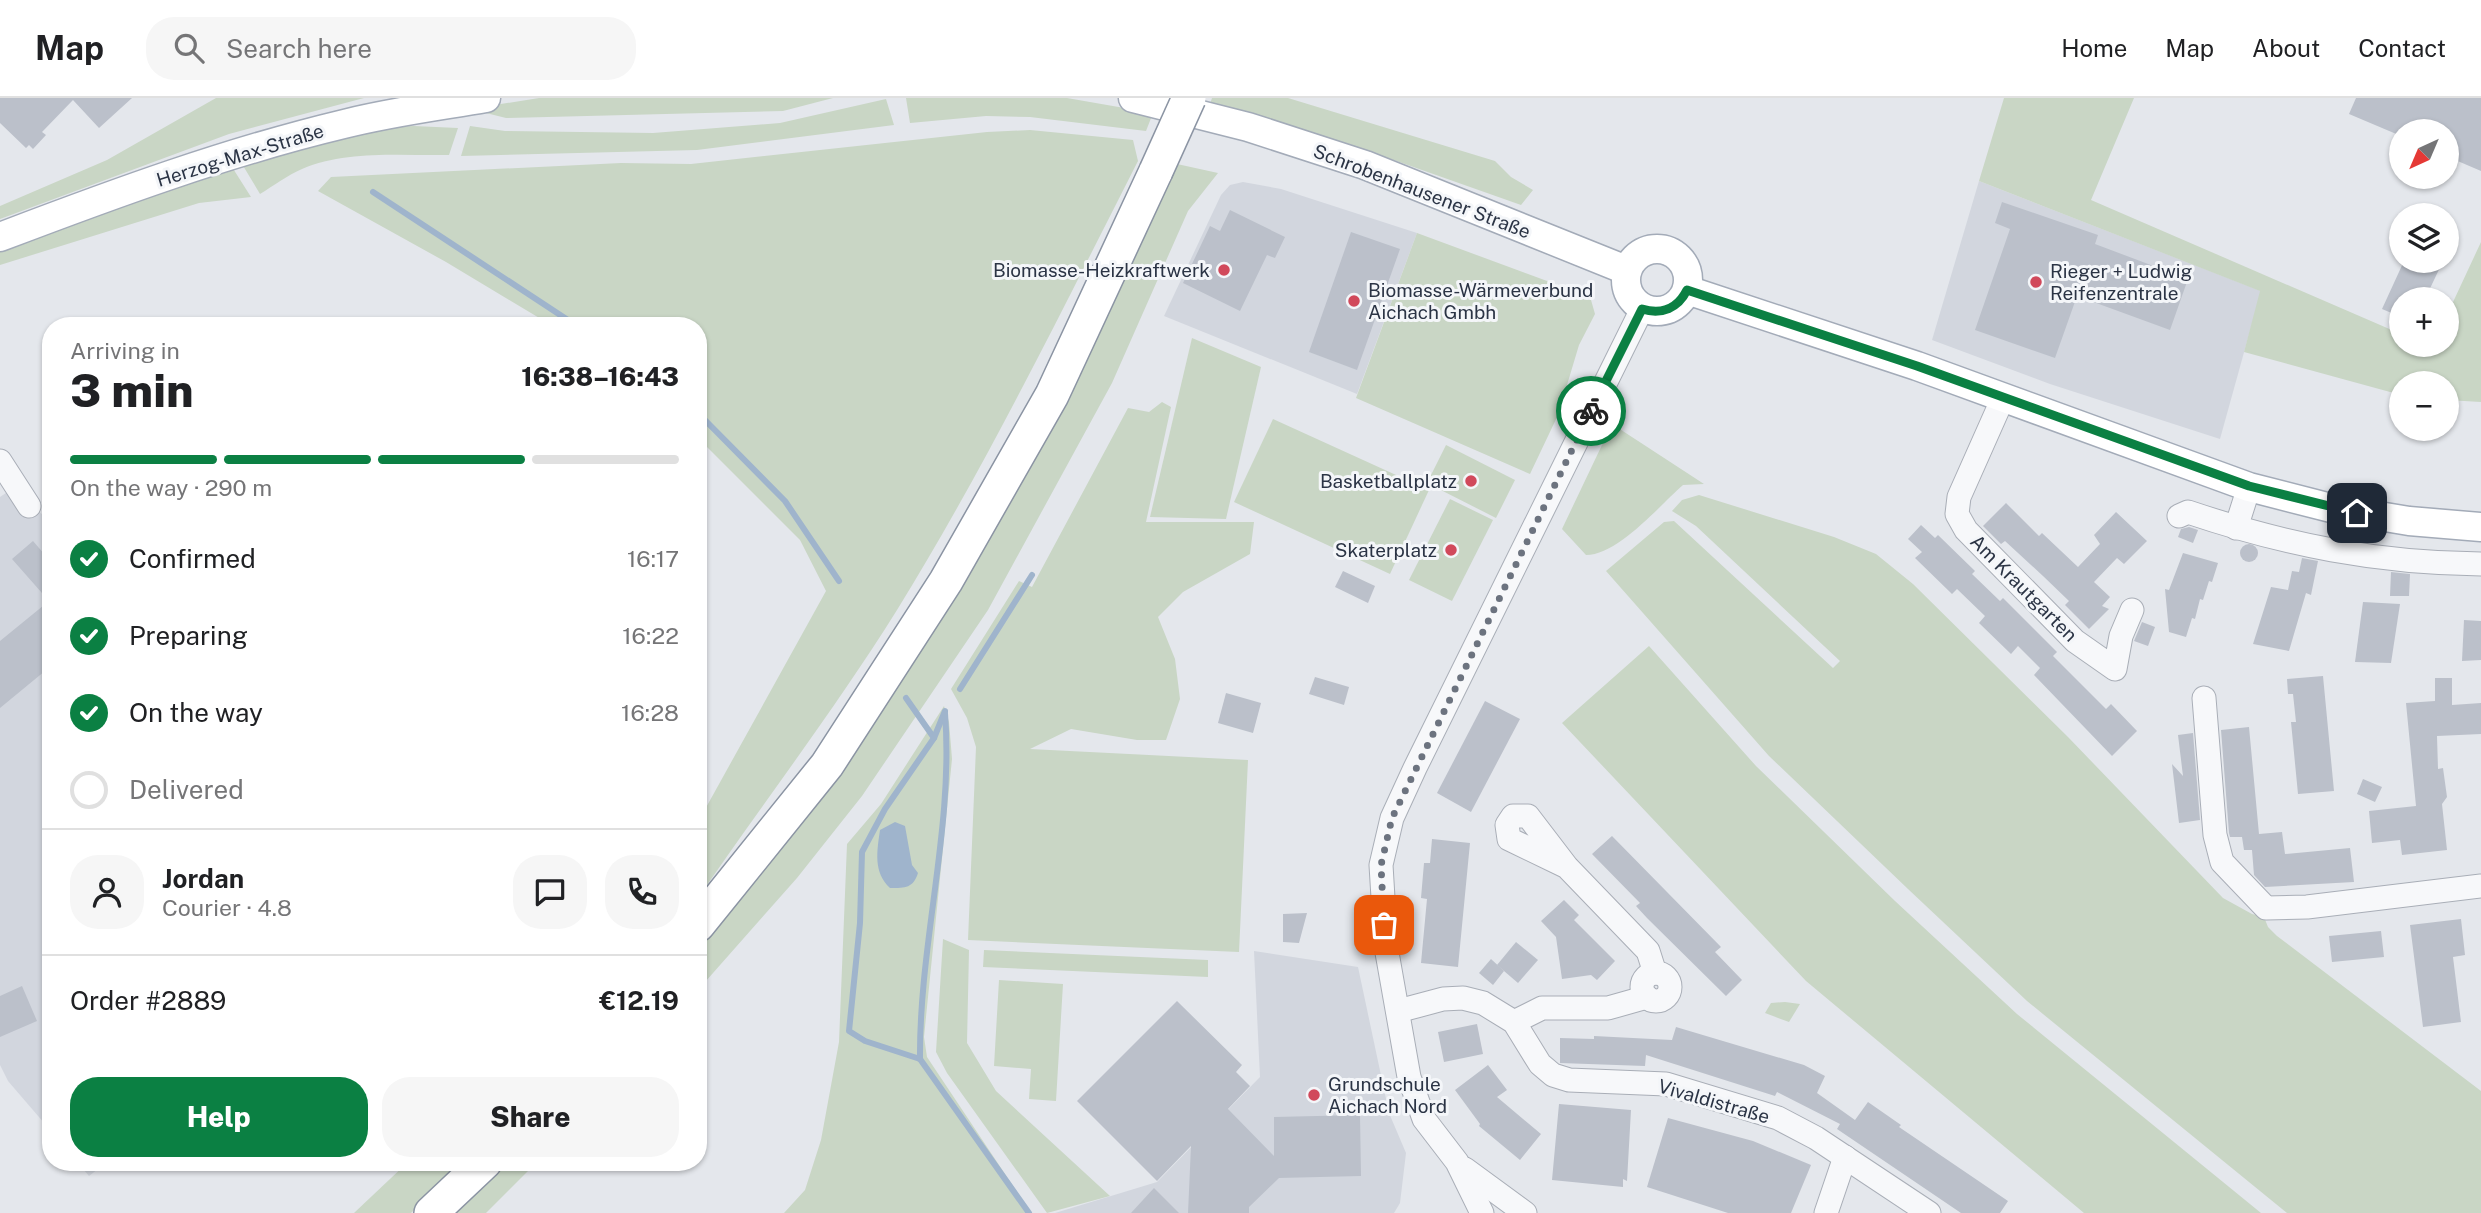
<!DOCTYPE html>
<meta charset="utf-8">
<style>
body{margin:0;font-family:"Public Sans",sans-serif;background:#f6f6f6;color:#202124;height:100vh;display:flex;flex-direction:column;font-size:26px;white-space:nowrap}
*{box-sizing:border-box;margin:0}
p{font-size:23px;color:#757577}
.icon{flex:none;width:38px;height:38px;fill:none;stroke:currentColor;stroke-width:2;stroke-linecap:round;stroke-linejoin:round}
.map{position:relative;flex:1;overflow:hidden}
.panel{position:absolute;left:42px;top:219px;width:665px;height:854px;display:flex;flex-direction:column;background:#fff;border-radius:28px;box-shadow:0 2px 5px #0004}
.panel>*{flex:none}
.needle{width:46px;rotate:224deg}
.buttons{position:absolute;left:2389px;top:21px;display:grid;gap:14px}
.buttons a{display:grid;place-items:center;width:70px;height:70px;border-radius:50%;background:#fff;box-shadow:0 2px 5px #0004;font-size:35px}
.pin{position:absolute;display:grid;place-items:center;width:60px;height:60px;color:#fff;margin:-30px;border-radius:14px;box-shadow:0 4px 10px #0006}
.courier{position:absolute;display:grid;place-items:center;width:70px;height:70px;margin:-35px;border:5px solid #0b8043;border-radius:50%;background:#fff;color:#222;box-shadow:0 2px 9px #0007}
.summary em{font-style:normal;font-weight:800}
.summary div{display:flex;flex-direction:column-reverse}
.summary{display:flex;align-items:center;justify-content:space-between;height:119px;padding:0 28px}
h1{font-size:46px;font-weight:800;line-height:52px}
.bar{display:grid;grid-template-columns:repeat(4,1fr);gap:10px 7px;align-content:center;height:84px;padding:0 28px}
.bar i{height:9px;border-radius:5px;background:#e0e0e0}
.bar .selected{background:#0b8043}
.bar p{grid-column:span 4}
.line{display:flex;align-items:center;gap:18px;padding:0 28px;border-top:2px solid #e0e0e0}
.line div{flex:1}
.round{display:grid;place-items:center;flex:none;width:74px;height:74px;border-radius:28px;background:#f6f6f6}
ol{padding:0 28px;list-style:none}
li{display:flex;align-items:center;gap:21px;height:77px}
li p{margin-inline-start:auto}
li .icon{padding:7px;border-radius:50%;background:#0b8043;color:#fff;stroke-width:4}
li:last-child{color:#757577}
li i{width:38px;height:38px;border:4px solid #e0e0e0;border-radius:50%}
.button{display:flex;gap:14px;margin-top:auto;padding:14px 28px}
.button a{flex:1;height:80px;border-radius:28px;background:#0b8043;color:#fff;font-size:28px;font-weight:800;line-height:80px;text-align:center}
.button a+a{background:#f6f6f6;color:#202124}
header{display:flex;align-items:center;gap:42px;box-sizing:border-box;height:98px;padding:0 35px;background:#fff;border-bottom:2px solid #e0e0e0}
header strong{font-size:33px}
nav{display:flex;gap:38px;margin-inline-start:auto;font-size:24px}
.search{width:490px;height:63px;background:#f6f6f6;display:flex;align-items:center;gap:18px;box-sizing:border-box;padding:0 24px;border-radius:28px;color:#757577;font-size:26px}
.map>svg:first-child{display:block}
</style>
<header>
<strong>Map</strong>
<div class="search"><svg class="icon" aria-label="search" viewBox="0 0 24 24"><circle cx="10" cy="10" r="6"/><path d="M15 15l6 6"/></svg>Search here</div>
<nav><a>Home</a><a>Map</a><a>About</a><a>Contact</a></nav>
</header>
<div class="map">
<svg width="2481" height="1115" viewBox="0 0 2481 1115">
<rect width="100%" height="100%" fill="#e4e7ec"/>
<g fill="#d2d6de">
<path d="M1979,83L2261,193L2220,341L2050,286L1932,242Z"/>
<path d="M1243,84L1281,91L1417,135L1357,296L1164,218L1221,97L1230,87Z"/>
<path d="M9,393L37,411L51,426V1033L8,983L0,967V399Z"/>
<path d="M1254,853L1358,869L1389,1015L1406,1055L1400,1105L1394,1115H1055L1157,1084L1260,979Z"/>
<path d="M77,1064H107L89,1078Z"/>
</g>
<g fill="#c9d6c5">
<path d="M216,0H364L229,36L0,121V108L107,62Z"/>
<path d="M539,0H833L783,13L506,20L470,11Z"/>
<path d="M906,0H1067L1153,15L1146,33L1030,19L986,18L910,25Z"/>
<path d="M1212,0H1288L1495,63L1511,79L1533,92L1521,107L1371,54L1210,6Z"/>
<path d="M2004,0H2134L2091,102L2401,236V247L2431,249L2446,247L2447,217L2481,144V304L2447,302L2446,285H2401V297L2244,254L2260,193L1979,83Z"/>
<path d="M886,1L894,27L697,52L461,58L470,28L505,33L653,35L780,25Z"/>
<path d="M414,28L458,30L449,57C402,58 346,52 302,71C288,77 273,88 260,96L242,66L382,29Z"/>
<path d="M1030,32L1133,42L1138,63C1061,214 986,368 897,512C835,611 764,704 698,800V724L826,493L800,442L698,340V228L551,227L446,164L318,93L331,79L621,65L691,66L987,34Z"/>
<path d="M1177,66L1218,75L1188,113L1112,285L988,512L862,698L797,780L698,892V852L772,762L837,672Z"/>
<path d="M232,69L251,99L199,105L0,167V151Z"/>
<path d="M1417,135L1585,197L1591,202L1595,216L1579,247L1558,317L1530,376L1356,300Z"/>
<path d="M1192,240L1261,269L1226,421L1150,419Z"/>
<path d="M1162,304L1171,309L1146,424H1254L1250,456L1183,494L1158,519L1175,561L1180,601L1166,642H1137L1071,631L1030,651L1248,662L1239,854L968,842L976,649L967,620L951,591L1019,483L1032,489L1128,310L1149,314Z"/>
<path d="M1273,321L1429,392L1390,476L1234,404Z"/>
<path d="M1612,326L1704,386L1683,387C1659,408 1618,457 1586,457L1562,431Z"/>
<path d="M1446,347L1515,382L1496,420L1427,385Z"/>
<path d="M1699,397L1834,439L1876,456L1913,486L2068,639L2223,800L2252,816L2264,819L2268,829L2277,838L2481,993V1115H2287L2027,903L1908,791L1769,658L1606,473L1664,424L1674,423L1833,570L1840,563L1696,428L1672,413L1682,402Z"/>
<path d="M1450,401L1493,422L1452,503L1409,482Z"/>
<path d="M1649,548L1756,668L1895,803L2017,916L2261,1115H2084L1806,883L1562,625Z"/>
<path d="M944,608L949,624L952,661L924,939L927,959L1031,1115H784L805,1092L821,1042L839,944L847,746L881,706Z"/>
<path d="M943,841L969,852L967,945L996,993L1110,1098L1047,1115L947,975L936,954Z"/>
<path d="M984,852L1208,862V879L983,869Z"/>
<path d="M999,882L1063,886L1056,1003L1029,1001L1031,971L994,968Z"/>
<path d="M1785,904L1800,906L1789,924L1765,915L1771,905Z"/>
<path d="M408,1064H463L411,1115H354Z"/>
<path d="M508,1064H537L486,1115H456Z"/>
</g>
<path fill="#9fb4cc" d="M895,724L905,728L912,767L918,775C913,790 906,790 890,790C873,774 877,753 880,732Z"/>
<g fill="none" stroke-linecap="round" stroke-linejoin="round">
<g stroke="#9fb4cc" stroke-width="6">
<path d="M373,94L577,228"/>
<path d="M698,315L785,403L839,483"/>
<path d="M960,591L1032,477"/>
<path d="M906,600L934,640"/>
<path d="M945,613L934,640L885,711L862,754L860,825L849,933L865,943L920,961L1029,1115"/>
<path d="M920,961C919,845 954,729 945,615"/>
</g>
</g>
<g fill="#bbc0ca">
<path d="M0,0H132L99,30L73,2L42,34L46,37L33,51L29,47L26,50L0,25Z"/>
<path d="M2356,0H2481V73L2446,58V33H2401V38L2349,16Z"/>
<path d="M2002,104L2098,137L2095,146L2188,181L2170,232L2077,198L2055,260L1975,232L2010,131L1995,125Z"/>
<path d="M1230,112L1285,139L1275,160L1267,157L1240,213L1183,185L1210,128L1220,133Z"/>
<path d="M1351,134L1400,151L1357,272L1309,254Z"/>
<path d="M2404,163H2443L2425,201H2401V219L2382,211Z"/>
<path d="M2006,405L2039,438L2042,435L2078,469L2100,446L2094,437L2116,414L2147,443L2124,466L2117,460L2094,484L2110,499L2102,508L2109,511L2089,531L2065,507L2069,503L2043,478L2005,443L2001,446L1983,428Z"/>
<path d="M1921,427L1935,440L1938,437L1975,473L1972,476L2000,503L2003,500L2057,554L2053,558L2106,611L2111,606L2137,633L2112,658L2034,577L2040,570L2018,548L2011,556L1979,525L1985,518L1957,491L1952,496L1915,460L1922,454L1908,441Z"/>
<path d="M2189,429L2198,432L2193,445L2178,439L2181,431Z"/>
<path d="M33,443L51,464V568L0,610V543L49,503L12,461Z"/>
<circle cx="2249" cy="455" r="9"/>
<path d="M2183,455L2218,465L2212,484L2209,483L2203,502L2200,501L2195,521L2192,520L2186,539L2169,534L2165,491L2169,492Z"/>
<path d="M2302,460L2318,463L2311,497L2306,495L2289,553L2253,546L2271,489L2288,492L2292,473L2299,474Z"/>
<path d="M1343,473L1375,488L1368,505L1335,489Z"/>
<path d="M2391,474L2410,476L2409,498H2390Z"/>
<path d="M2363,504L2400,506L2391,565L2355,564Z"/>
<path d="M2464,522L2481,523V562L2462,563Z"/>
<path d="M2142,524L2155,529L2148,548L2134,543Z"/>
<path d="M2323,578L2334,693L2298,696L2291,624H2296L2293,596H2288L2287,581Z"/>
<path d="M1315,579L1349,589L1344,607L1309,596Z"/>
<path d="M2435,580H2452V607L2481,605V636L2437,638L2438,671L2443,670L2447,699L2442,706L2447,752L2402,757L2400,742L2372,745L2369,713L2416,708L2406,605L2435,603Z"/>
<path d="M1226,595L1261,605L1253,635L1218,625Z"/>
<path d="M1485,603L1520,621L1471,714L1437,695Z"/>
<path d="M2249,629L2259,736L2282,734L2285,756L2350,750L2354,784L2265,789L2254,777L2252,752H2244L2242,739H2230L2229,735L2221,632Z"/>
<path d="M2193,635L2200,722L2179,725L2172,666L2183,678L2178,637Z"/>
<path d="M2363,681L2382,689L2375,704L2357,696Z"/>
<path d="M1612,738L1721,849L1715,854L1742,882L1726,898L1647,820L1636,808L1640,805L1592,756Z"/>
<path d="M1432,741L1470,745L1458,869L1421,865L1427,801L1421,800L1424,765H1430Z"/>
<path d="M1564,802L1579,817L1574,822L1615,863L1597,882L1591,877L1562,881L1556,839L1541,823Z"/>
<path d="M1307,815L1299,845L1283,844V816Z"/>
<path d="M2461,821L2465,857L2453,859L2461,924L2423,929L2410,827Z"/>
<path d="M2381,833L2384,859L2332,864L2329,838Z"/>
<path d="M1516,844L1538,862L1518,885L1497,867Z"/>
<path d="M1491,861L1504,873L1493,887L1479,875Z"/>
<path d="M22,888L37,923L0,939V898Z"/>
<path d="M1177,903L1242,967L1236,974L1250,988L1228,1011L1274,1058V1019L1360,1017L1361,1078L1279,1080L1249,1109V1115H1188L1191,1048L1157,1083L1077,1003Z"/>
<path d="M1477,926L1483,956L1444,964L1438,934Z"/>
<path d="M1676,929L1804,967L1825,978L1817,995L1855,1022L1868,1004L1901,1027L1899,1029L2008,1103L2000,1115H1961L1837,1031L1840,1026L1777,994L1775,998L1646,957L1645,968L1560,965V940L1594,941V938L1672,942Z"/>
<path d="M1488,967L1507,992L1497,999L1541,1036L1520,1062L1479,1028L1480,1026L1455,992Z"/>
<path d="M1559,1006L1631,1012L1627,1083L1623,1081V1089L1552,1082Z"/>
<path d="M1668,1020L1753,1043L1811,1067L1791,1115H1728L1647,1089Z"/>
<path d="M1154,1090L1179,1115H1131Z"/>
</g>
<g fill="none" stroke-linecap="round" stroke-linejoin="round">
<g stroke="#a9aeb7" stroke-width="25">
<g id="minor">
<path d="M2003,300L1959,399L1957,416L1966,432L2075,543L2115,571L2121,538L2132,512"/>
<path d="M0,363L29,408"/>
<path d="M2179,418L2188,414C2286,447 2377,465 2481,466"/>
<path d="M2236,430L2249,389"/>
<path d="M2204,600L2215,737L2222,764L2266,810L2307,809L2481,788"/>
<path d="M1567,769L1509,741L1507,727L1513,718H1528L1567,769L1648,853L1655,875"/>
<circle cx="1656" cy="889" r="14"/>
<path d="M1398,913L1443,901L1463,900L1483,905L1514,924L1540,966L1553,977L1569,982L1666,986L1778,1020L1816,1040L1929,1115"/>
<path d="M1514,924L1542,910H1608L1647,899"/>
<path d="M1465,1071L1525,1115"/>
<path d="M1482,1115L1457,1064L1424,1021L1409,979L1386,849L1381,767L1392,720L1415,670L1642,211"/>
<path d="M1826,1115L1845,1059"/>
</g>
</g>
<g stroke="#a3abb8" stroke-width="31">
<g id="major">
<path d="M1133,0L1248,29L1365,67L1626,172"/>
<path d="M0,139C113,96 227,54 344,26C391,14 439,8 486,0"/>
<circle cx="1657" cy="182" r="31"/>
<path d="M1687,192L1917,268L2249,389L2331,410L2409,423L2481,429"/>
</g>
</g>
<g stroke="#8b94a3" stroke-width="36">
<g id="highway">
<path d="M698,827L827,667L946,483L1052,297L1156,73"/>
<path d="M431,1115L485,1064"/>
</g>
</g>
<use href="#minor" stroke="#f7f8fa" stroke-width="23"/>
<use href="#major" stroke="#fff" stroke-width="28"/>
<use href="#highway" stroke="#fff" stroke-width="33"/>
<g stroke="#8b94a3" stroke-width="36" stroke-linecap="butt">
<path id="highway-bridge" d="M1156,73L1189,0"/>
</g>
<use href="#highway-bridge" stroke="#fff" stroke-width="33"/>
</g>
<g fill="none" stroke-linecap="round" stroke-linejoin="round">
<path stroke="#6c737f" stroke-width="7" stroke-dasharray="0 12.6" d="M1384,827L1381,767L1392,720L1591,313"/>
<path stroke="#0b8043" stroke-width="9" d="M1591,313L1642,211C1662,217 1678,210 1687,192L1917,268L2249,388L2357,415"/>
</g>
<g fill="#d1495b" stroke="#f4f6f9" stroke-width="2.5">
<circle cx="1224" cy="172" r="7"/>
<circle cx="2036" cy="184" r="7"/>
<circle cx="1354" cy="203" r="7"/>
<circle cx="1471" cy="383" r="7"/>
<circle cx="1451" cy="452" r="7"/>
<circle cx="1314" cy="997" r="7"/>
</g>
<g text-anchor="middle" stroke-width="6" stroke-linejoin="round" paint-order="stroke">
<g font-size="19" fill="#2b3445" stroke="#f4f6f9">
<text transform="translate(240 57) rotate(-17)" y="7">Herzog-Max-Straße</text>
<text transform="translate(1422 93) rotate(21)" y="7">Schrobenhausener Straße</text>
<text transform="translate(2024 490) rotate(45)" y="7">Am Krautgarten</text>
<text transform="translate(1714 1003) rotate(16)" y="7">Vivaldistraße</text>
</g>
<g font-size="19" fill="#2b3445" stroke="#f4f6f9" text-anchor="end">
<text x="1210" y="179">Biomasse-Heizkraftwerk</text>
<text x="2050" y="180" text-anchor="start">Rieger + Ludwig<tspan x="2050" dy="22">Reifenzentrale</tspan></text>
<text x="1368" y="199" text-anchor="start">Biomasse-Wärmeverbund<tspan x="1368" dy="22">Aichach Gmbh</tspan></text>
<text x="1457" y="390">Basketballplatz</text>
<text x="1437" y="459">Skaterplatz</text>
<text x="1328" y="993" text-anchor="start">Grundschule<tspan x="1328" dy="22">Aichach Nord</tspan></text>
</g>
</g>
</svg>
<div class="buttons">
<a><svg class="needle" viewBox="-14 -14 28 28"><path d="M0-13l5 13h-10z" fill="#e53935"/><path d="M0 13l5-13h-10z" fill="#757577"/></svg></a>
<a><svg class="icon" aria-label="layers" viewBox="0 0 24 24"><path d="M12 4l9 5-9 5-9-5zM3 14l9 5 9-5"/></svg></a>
<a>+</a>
<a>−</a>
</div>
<div class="pin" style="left:1384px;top:827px;background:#ea580c"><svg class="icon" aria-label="bag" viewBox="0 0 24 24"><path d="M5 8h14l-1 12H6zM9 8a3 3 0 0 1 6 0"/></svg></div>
<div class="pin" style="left:2357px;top:415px;background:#1f2937"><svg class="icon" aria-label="home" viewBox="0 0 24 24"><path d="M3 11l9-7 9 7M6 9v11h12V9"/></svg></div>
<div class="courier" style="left:1591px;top:313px"><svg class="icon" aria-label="bike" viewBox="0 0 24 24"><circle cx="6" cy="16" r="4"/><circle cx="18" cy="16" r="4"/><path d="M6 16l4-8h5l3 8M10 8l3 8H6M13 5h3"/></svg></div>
<section class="panel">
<div class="summary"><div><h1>3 min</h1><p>Arriving in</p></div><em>16:38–16:43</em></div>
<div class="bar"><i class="selected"></i><i class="selected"></i><i class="selected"></i><i></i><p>On the way · 290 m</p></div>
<ol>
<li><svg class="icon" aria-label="check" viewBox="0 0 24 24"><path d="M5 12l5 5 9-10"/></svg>Confirmed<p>16:17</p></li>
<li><svg class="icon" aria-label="check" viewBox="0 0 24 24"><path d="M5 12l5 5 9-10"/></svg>Preparing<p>16:22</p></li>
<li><svg class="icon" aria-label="check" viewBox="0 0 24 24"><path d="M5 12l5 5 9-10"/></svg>On the way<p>16:28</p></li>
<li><i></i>Delivered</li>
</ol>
<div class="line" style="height:126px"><a class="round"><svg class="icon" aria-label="person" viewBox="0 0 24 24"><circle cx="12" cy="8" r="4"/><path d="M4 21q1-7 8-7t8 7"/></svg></a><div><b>Jordan</b><p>Courier · 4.8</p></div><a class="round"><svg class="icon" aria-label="chat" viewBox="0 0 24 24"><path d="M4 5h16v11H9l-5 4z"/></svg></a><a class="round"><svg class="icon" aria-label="phone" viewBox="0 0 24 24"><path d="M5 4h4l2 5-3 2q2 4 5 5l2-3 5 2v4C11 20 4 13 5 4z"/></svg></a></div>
<div class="line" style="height:91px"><div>Order #2889</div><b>€12.19</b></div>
<div class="button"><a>Help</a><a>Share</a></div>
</section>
</div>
